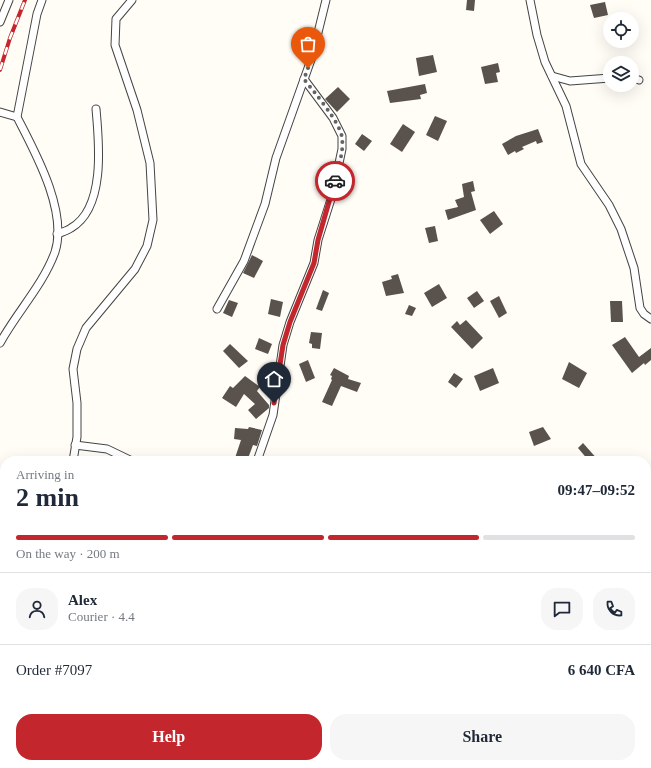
<!DOCTYPE html>
<meta charset="utf-8">
<style>
body{margin:0;font-family:Georgia,serif;background:#f6f6f7;color:#1f2937;height:100vh;display:flex;flex-direction:column;font-size:15px;white-space:nowrap}
*{box-sizing:border-box;margin:0}
p{font-size:13px;color:#747a83}
.icon{flex:none;width:22px;height:22px;fill:none;stroke:currentColor;stroke-width:2;stroke-linecap:round;stroke-linejoin:round}
.map{position:relative;flex:1;overflow:hidden}
.side{position:absolute;left:0px;top:456px;width:651px;height:312px;display:flex;flex-direction:column;background:#fff;border-radius:16px 16px 0 0;box-shadow:0 4px 16px #0002}
.side>*{flex:none}
.fabs{position:absolute;left:603px;top:12px;display:grid;gap:8px}
.fabs a{display:grid;place-items:center;width:36px;height:36px;border-radius:50%;background:#fff;box-shadow:0 4px 16px #0002;font-size:20px}
.pin{position:absolute;display:grid;place-items:center;width:34px;height:34px;color:#fff;margin:-41px -17px;border-radius:50% 50% 50% 0;rotate:-45deg;box-shadow:0 0 4px #0007}
.pin .icon{rotate:45deg}
.courier{position:absolute;display:grid;place-items:center;width:40px;height:40px;margin:-20px;border:3px solid #c4262e;border-radius:50%;background:#fff;color:#222;box-shadow:0 1px 5px #0007}
.summary em{font-style:normal;font-weight:600}
.summary div{display:flex;flex-direction:column-reverse}
.summary{display:flex;align-items:center;justify-content:space-between;height:68px;padding:0 16px}
h1{font-size:26px;font-weight:600;line-height:30px}
.bar{display:grid;grid-template-columns:repeat(4,1fr);gap:6px 4px;align-content:center;height:48px;padding:0 16px}
.bar i{height:5px;border-radius:3px;background:#e0e1e3}
.bar .current{background:#c4262e}
.bar p{grid-column:span 4}
.line{display:flex;align-items:center;gap:10px;padding:0 16px;border-top:1px solid #e0e1e3}
.line div{flex:1}
.round{display:grid;place-items:center;flex:none;width:42px;height:42px;border-radius:16px;background:#f6f6f7}
.cta{display:flex;gap:8px;margin-top:auto;padding:8px 16px}
.cta a{flex:1;height:46px;border-radius:16px;background:#c4262e;color:#fff;font-size:16px;font-weight:600;line-height:46px;text-align:center}
.cta a+a{background:#f6f6f7;color:#1f2937}
.map>svg:first-child{display:block}
</style>
<div class="map">
<svg width="651" height="768" viewBox="0 0 651 768">
<rect width="100%" height="100%" fill="#fffdf5"/>
<g fill="#5a524d">
<path d="M467,0H475L474,11L466,10Z"/>
<path d="M605,2L608,15L594,18L590,5Z"/>
<path d="M433,55L437,72L419,76L416,58Z"/>
<path d="M498,63L500,72L496,73L498,82L485,84L481,67Z"/>
<path d="M425,84L427,93L420,95L421,99L390,103L387,91Z"/>
<path d="M338,87L350,99L337,112L325,99Z"/>
<path d="M435,116L447,121L438,141L426,135Z"/>
<path d="M403,124L415,132L402,152L390,144Z"/>
<path d="M538,129L543,142L537,144L536,141L522,147L524,149L516,153L515,151L508,155L502,144L516,136Z"/>
<path d="M362,134L372,141L364,151L355,144Z"/>
<path d="M473,181L475,191L471,192L476,210L448,220L445,210L458,207L455,200L464,197L462,184Z"/>
<path d="M494,211L503,224L490,234L480,220Z"/>
<path d="M435,226L438,241L429,243L425,228Z"/>
<path d="M252,255L263,261L254,278L243,273Z"/>
<path d="M398,274L404,293L386,296L382,282L392,279L391,276Z"/>
<path d="M439,284L447,298L432,307L424,293Z"/>
<path d="M323,290L329,293L322,311L316,309Z"/>
<path d="M477,291L484,301L474,308L467,298Z"/>
<path d="M499,296L507,313L499,318L490,301Z"/>
<path d="M271,299L283,302L280,317L268,314Z"/>
<path d="M229,300L238,303L232,317L223,313Z"/>
<path d="M610,301H622L623,322H611Z"/>
<path d="M409,305L416,308L412,316L405,314Z"/>
<path d="M466,320L483,338L472,349L451,327L457,321L460,325Z"/>
<path d="M311,332L322,333L320,349L312,348V344L309,343Z"/>
<path d="M625,337L639,357L651,348V360L645,365L644,363L632,373L612,345Z"/>
<path d="M259,338L272,344L268,354L255,349Z"/>
<path d="M230,344L248,361L239,368L223,351Z"/>
<path d="M308,360L315,378L306,382L299,364Z"/>
<path d="M569,362L587,373L579,388L562,379Z"/>
<path d="M334,368L349,376L348,379L361,383L357,392L341,386L332,406L322,402L332,380L331,379L332,376L330,375Z"/>
<path d="M493,368L499,383L480,391L474,376Z"/>
<path d="M454,373L463,379L456,388L448,382Z"/>
<path d="M245,376L260,387L257,391L269,405V408L256,419L248,410L255,404L244,394L236,407L222,398L230,386L233,388Z"/>
<path d="M249,427L262,430L257,446L253,445L247,461H245L235,458L241,440L234,439L235,428L248,429Z"/>
<path d="M543,427L551,439L534,446L529,432Z"/>
<path d="M583,443L599,461H589L578,448Z"/>
</g>
<g fill="none" stroke-linecap="round" stroke-linejoin="round">
<g stroke="#444" stroke-width="9">
<g id="street">
<path d="M530,0L537,35L545,62L566,106L581,164L609,205L621,229L634,268L640,308L644,314L651,319"/>
<path d="M0,22L9,0"/>
<path d="M552,76L570,81L610,78"/>
<path d="M632,78L639,80"/>
<path d="M0,112L17,117C35,152 68,211 55,252C43,285 17,312 0,343"/>
<path d="M17,117L37,14L42,0"/>
<path d="M57,234C62,232 67,231 71,228C106,208 99,142 96,109"/>
<path d="M217,309L244,261L265,204L276,158L312,57L326,0"/>
<path d="M75,445L107,449L132,461"/>
<path d="M73,461L77,437V403L73,369L77,349L86,328L135,269L147,246L153,220L150,163L137,110L115,45L116,19L132,0"/>
<path d="M257,461L273,415L283,345L290,322L314,263L318,240L332,196L342,149V136L333,118L304,79"/>
<path d="M0,551L5,571"/>
<path d="M0,747L5,748"/>
<path d="M195,763L203,768"/>
</g>
</g>
<use href="#street" stroke="#fff" stroke-width="7"/>
<g stroke="#c4262e" stroke-width="4">
<path id="rail" d="M0,70L10,38L25,0"/>
</g>
<use href="#rail" stroke="#fff" stroke-width="2.5" stroke-dasharray="8" stroke-linecap="butt"/>
</g>
<g fill="none" stroke-linecap="round" stroke-linejoin="round">
<path stroke="#646461" stroke-width="4" stroke-dasharray="0 7.2" d="M308,68L304,79C313,91 341,123 342,138C344,152 338,167 335,181"/>
<path stroke="#c4262e" stroke-width="5" d="M274,403L283,345L290,322L314,263L318,240L335,181"/>
</g>
</svg>
<div class="fabs">
<a><svg class="icon" aria-label="locate" viewBox="0 0 24 24"><circle cx="12" cy="12" r="6"/><path d="M12 2v4M12 18v4M2 12h4M18 12h4"/></svg></a>
<a><svg class="icon" aria-label="layers" viewBox="0 0 24 24"><path d="M12 4l9 5-9 5-9-5zM3 14l9 5 9-5"/></svg></a>
</div>
<div class="pin" style="left:308px;top:68px;background:#ea580c"><svg class="icon" aria-label="bag" viewBox="0 0 24 24"><path d="M5 8h14l-1 12H6zM9 8a3 3 0 0 1 6 0"/></svg></div>
<div class="pin" style="left:274px;top:403px;background:#1f2937"><svg class="icon" aria-label="home" viewBox="0 0 24 24"><path d="M3 11l9-7 9 7M6 9v11h12V9"/></svg></div>
<div class="courier" style="left:335px;top:181px"><svg class="icon" aria-label="car" viewBox="0 0 24 24"><path d="M5 17H2v-5l4-1 3-4h7l3 4 3 1v5h-3M9 17h6M6 11h13"/><circle cx="7" cy="17" r="2"/><circle cx="17" cy="17" r="2"/></svg></div>
<section class="side">
<div class="summary"><div><h1>2 min</h1><p>Arriving in</p></div><em>09:47–09:52</em></div>
<div class="bar"><i class="current"></i><i class="current"></i><i class="current"></i><i></i><p>On the way · 200 m</p></div>
<div class="line" style="height:72px"><a class="round"><svg class="icon" aria-label="person" viewBox="0 0 24 24"><circle cx="12" cy="8" r="4"/><path d="M4 21q1-7 8-7t8 7"/></svg></a><div><b>Alex</b><p>Courier · 4.4</p></div><a class="round"><svg class="icon" aria-label="chat" viewBox="0 0 24 24"><path d="M4 5h16v11H9l-5 4z"/></svg></a><a class="round"><svg class="icon" aria-label="phone" viewBox="0 0 24 24"><path d="M5 4h4l2 5-3 2q2 4 5 5l2-3 5 2v4C11 20 4 13 5 4z"/></svg></a></div>
<div class="line" style="height:52px"><div>Order #7097</div><b>6 640 CFA</b></div>
<div class="cta"><a>Help</a><a>Share</a></div>
</section>
</div>
